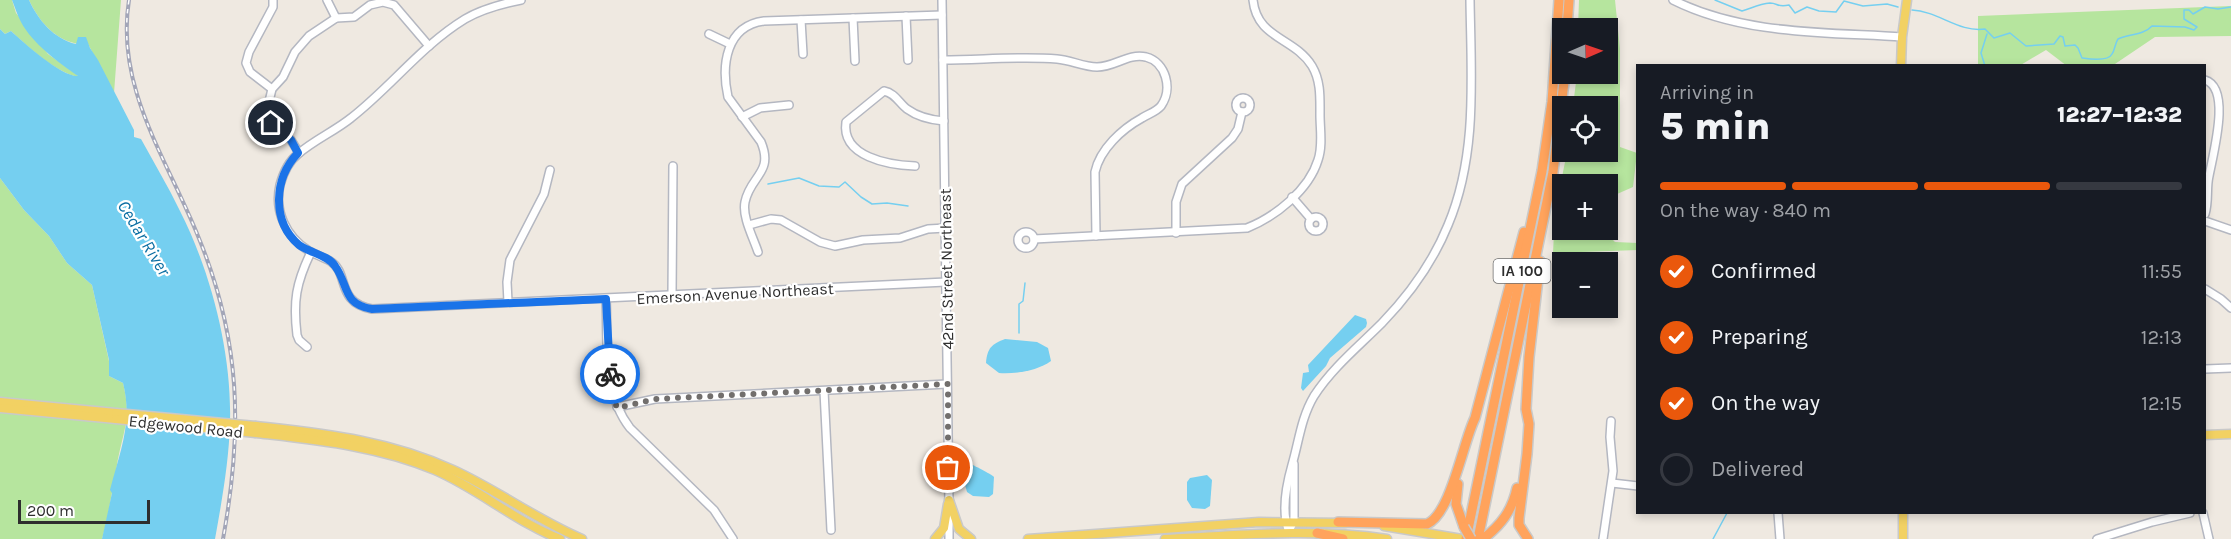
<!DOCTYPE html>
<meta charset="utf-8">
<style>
body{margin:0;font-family:Karla,sans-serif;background:#242831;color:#f1f3f6;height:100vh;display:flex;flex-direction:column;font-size:22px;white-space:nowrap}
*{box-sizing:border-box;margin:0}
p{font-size:20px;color:#9ea1a6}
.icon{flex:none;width:33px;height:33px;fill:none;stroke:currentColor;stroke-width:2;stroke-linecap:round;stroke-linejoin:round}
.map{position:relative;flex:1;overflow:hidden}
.sheet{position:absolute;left:1636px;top:64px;width:570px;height:450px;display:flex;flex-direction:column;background:#171b24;border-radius:0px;box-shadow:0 3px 9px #0003}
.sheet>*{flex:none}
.needle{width:39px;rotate:88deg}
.tools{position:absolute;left:1552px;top:18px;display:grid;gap:12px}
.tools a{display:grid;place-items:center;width:66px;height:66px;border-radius:0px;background:#171b24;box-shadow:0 3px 9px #0003;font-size:30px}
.scale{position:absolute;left:18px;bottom:15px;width:132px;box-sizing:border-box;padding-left:6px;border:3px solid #2e2e2e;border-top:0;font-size:16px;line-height:21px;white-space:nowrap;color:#2e2e2e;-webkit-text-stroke:4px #fff;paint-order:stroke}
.pin{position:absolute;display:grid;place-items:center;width:51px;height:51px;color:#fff;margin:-26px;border:3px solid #fff;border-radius:50%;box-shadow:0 2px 6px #0007}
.courier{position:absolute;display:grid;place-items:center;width:60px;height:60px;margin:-30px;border:4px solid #1a73e8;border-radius:50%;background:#fff;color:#222;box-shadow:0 2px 8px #0007}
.overview em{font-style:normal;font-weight:800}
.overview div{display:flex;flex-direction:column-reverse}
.overview{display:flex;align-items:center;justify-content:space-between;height:102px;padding:0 24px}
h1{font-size:39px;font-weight:800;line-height:45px}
.bar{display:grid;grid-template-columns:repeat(4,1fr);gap:9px 6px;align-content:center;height:72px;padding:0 24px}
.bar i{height:8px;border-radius:4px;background:#363941}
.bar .on{background:#ea580c}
.bar p{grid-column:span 4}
ol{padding:0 24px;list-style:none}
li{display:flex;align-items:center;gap:18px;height:66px}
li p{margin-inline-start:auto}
li .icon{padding:6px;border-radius:50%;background:#ea580c;color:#fff;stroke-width:4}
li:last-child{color:#9ea1a6}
li i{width:33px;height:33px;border:3px solid #363941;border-radius:50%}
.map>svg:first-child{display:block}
</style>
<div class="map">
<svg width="2231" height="539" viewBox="0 0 2231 539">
<rect width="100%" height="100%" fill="#efe9e1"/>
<g fill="#b6e59e">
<path d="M0,0H12L16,13L48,54L80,77C60,76 26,45 11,31L5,34L0,29Z"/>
<path d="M29,0H121L114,93L88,44C60,46 40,24 29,0Z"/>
<path d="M1579,0H1615L1620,49V147L1637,153L1633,187L1608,198V184H1563V230H1603L1615,242L1638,243V250L1553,253L1555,212L1567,152H1608V106H1573L1577,74H1608V28H1578Z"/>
<path d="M2231,6V36L2155,37L2112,66H2067L2046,50L2019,66H1978V16Z"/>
<path d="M0,178L24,210L49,236L67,263L92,285L109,361V376L123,383C132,420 123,430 117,465C112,490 109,515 102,539H0Z"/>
</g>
<g fill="#75cff0">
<path d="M12,0H29C38,20 54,39 76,44L78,37H86L90,48L98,60L134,130V137L141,139C154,163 168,186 180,211C211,272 232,353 230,422C229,461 222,500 215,539H102L112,493L110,490C120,451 133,423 123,383L109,376V360L92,285L67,263L49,236L24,210L0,178V29L5,34L11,31C24,43 62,77 78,76C59,63 32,43 21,22C17,15 15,7 12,0Z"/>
<path d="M1355,315L1366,319L1367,323L1366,327L1330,358L1326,366L1303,391L1301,388L1303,373L1309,372L1308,365Z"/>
<path d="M1005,339L1037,342L1048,348L1051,361C1037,371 1016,374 999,373L986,363C987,348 992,344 1005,339Z"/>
<path d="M965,462C970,463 991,474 994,477L993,494L989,497L973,496L967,492L962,474L963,463Z"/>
<path d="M1207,475L1212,480L1210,506L1205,509L1192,508L1187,500V482L1190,478Z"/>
</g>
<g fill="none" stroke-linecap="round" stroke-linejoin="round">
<g stroke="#75cff0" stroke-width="1.5">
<path d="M1715,0L1742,11C1752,8 1759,4 1770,3C1778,3 1777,8 1789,5L1795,13L1807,7L1819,11L1836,12L1844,1L1863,6L1887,4L1898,7"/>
<path d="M1912,10C1938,11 1959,33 1985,29L1994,38L2010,33L2026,46L2054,44L2060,36L2063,37L2065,46L2075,45L2078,48L2082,58C2089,59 2108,62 2112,54C2115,50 2115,43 2118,39C2129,34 2144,35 2152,26L2185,27L2194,30L2197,27L2184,19V10H2189L2193,14L2205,7L2218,9L2231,7"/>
<path d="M1985,66L1981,53L1987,34"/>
<path d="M768,184L799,178L819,186L839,187L845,182L861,197L872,204L887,203L908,206"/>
<path d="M1019,333V304L1023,301L1025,283"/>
<path d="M1713,539L1727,513"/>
</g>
<g stroke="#b4b7c1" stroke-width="10">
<g id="minor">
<path d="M327,0L336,18"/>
<path d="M521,0C501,4 482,9 465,19C421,46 391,87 351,118C335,131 314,140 298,154C289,161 283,174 280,185C274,211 286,237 309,251C316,255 323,257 330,261C350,273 335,302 372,309L946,282"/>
<path d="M942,0L949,503"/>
<path d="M1673,0C1743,35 1825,32 1902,37"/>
<path d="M906,16L908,60"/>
<path d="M853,18L855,61"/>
<path d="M801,20L803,54"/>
<path d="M709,34L730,44"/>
<path d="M943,60C980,60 1020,56 1057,59C1071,60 1083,67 1097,67C1115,67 1128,53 1146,57C1166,62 1173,89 1161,106C1156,112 1148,114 1142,118C1122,129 1100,149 1095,172L1096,236"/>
<path d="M2205,80C2231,88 2214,150 2209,176C2206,189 2209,201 2205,214"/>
<path d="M272,89L250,72L246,63L249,52L273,7V0"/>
<circle cx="1243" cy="105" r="7"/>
<path d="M742,117L760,108L789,105"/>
<path d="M299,153L291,140L271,123L267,110L272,89L283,77L295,52L309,36L336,18L354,17L370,5L383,2L394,5L429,46"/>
<path d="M915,166C889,165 841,157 846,122L884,91C895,93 899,103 907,109C918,117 931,120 944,121"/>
<path d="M1292,197L1311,219"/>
<circle cx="1316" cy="224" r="7"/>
<path d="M2205,221L2231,230"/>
<path d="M749,225L771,219L781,220L820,242L835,246L863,240L900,238L928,229L946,228"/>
<circle cx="1026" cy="240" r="8"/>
<path d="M1176,233V202L1182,184L1232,138L1238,129L1242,112"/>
<path d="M1034,239L1247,228C1275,217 1309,190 1318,160C1323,146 1320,129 1320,115C1320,98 1321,81 1312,66C1294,37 1257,39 1253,0"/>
<path d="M758,252C753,237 742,217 745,202C750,176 774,173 761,142L728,97C721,65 726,26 764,21L942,15"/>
<path d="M2205,289L2221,299L2231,308"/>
<path d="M672,295L673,166"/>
<path d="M606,299C608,342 602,392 630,428L714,510L733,539"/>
<path d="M508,302L507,282L510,260L544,194L550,170"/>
<path d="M307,347L299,340L297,335C293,301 296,283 311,252"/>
<path d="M2205,369L2231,368"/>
<path d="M824,391L831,530"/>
<path d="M617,407L655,399L947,384"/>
<path d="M1612,483L1638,486"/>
<path d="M1778,513L1780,539"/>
<path d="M2203,513L2209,539"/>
<path d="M949,515V539"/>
<path d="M1291,527L1294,521V464"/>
<path d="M1289,532C1281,512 1286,486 1292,465C1299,441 1301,418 1314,396C1332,368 1359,346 1382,323C1410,294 1433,262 1448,225C1478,154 1471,75 1470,0"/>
<path d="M1603,539L1613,471L1610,437L1611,421"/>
<path d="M2097,539L2152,522L2190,513"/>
</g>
</g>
<g stroke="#c9c9c9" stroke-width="11">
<g id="major">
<path d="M1901,66L1902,37L1907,0"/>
<path d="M0,402L116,413"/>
<path d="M0,408L116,419"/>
<path d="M256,426C326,434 388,440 453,470C497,490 537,520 582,539"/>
<path d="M256,433C316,440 379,446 435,470C479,489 516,522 560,539"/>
<path d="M2205,435L2231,434"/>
<path d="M949,500L959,529L971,539"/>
<path d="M1384,526L1462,539"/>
<path d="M935,539L944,528L948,504"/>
<path d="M1028,539L1259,522L1345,523"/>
<path d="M1165,539C1239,535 1313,528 1387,539"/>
<path d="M1903,539V513"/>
</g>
</g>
<g stroke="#c9c9c9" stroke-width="12">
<g id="highway">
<path d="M1567,28L1569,0"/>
<path d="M1458,484L1456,504L1464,527"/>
<path d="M1338,522L1427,524C1451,514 1463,442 1475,418L1524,232"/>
<path d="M1317,533L1343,539"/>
<path d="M1466,539L1542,171L1552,102L1559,0"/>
<path d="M1478,539L1553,172L1565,74"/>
<path d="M1483,539C1501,525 1512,511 1517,488"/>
<path d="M1528,539L1519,525V518L1527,454L1529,424L1526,409L1529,357L1540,261"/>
</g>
</g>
<use href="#minor" stroke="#fff" stroke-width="7"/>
<use href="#major" stroke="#f2d163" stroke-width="8"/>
<use href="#highway" stroke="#ffa35c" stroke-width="9"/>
<g stroke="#a3a6b8" stroke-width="4">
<path id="rail" d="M129,0C115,87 167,159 198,236C241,340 243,430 223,539"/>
</g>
<use href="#rail" stroke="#fff" stroke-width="1.5" stroke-dasharray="4.5" stroke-linecap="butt"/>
<g stroke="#c9c9c9" stroke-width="11" stroke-linecap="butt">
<g id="major-bridge">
<path d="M116,413L256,426"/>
<path d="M116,419L256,433"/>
</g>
</g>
<g stroke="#c9c9c9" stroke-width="12" stroke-linecap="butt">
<path id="highway-bridge" d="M1464,527L1471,539"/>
</g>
<use href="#major-bridge" stroke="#f2d163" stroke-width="8"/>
<use href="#highway-bridge" stroke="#ffa35c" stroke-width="9"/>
</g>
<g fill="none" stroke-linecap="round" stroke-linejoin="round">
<path stroke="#726f6d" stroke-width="6" stroke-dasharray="0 10.8" d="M610,374V388L617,408L655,399L948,384V468"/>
<path stroke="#1a73e8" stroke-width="8" d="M271,123L291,140L298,153C274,178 271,221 299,245C310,253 328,255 335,266C349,285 342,304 372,309L606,299L610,374"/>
</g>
<g text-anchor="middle" stroke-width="4.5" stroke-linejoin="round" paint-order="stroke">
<rect fill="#fff" stroke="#6d6d6d" stroke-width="1.5" x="1493.5" y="259" width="57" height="24" rx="4.5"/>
<g font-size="15" font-weight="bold" fill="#2e2e2e">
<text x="1522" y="276">IA 100</text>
</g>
<g font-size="16" fill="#2e2e2e" stroke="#fff">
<text transform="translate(946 269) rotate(-91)" y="6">42nd Street Northeast</text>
<text transform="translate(735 293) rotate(-3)" y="6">Emerson Avenue Northeast</text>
<text transform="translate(186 426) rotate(6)" y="6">Edgewood Road</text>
</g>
<g font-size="18" font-style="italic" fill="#0d6fa3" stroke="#fff">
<text transform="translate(144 238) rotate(59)" y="6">Cedar River</text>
</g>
</g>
</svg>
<div class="tools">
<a><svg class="needle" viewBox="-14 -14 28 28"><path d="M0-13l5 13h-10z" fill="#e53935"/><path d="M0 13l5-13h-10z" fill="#9ea1a6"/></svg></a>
<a><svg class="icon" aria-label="locate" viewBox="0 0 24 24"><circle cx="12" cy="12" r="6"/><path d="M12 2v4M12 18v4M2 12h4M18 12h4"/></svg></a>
<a>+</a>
<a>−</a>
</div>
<div class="scale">200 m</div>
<div class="pin" style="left:948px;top:468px;background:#ea580c"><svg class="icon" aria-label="bag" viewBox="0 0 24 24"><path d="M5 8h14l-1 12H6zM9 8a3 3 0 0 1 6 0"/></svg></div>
<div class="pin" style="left:271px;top:123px;background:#1f2937"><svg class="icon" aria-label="home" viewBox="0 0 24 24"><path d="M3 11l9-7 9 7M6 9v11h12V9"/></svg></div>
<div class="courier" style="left:610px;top:374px"><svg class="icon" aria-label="bike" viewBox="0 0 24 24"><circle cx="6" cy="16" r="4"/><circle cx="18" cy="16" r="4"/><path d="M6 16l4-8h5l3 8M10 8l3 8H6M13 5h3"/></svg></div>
<section class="sheet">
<div class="overview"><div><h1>5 min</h1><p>Arriving in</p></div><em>12:27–12:32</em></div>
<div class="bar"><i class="on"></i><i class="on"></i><i class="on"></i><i></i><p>On the way · 840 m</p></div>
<ol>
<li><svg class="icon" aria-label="check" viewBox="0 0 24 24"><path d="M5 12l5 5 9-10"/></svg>Confirmed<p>11:55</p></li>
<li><svg class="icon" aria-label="check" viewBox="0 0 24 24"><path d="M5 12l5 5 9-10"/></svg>Preparing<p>12:13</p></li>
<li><svg class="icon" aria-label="check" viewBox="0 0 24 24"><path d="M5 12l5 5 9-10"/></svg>On the way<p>12:15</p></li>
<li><i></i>Delivered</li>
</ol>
</section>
</div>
